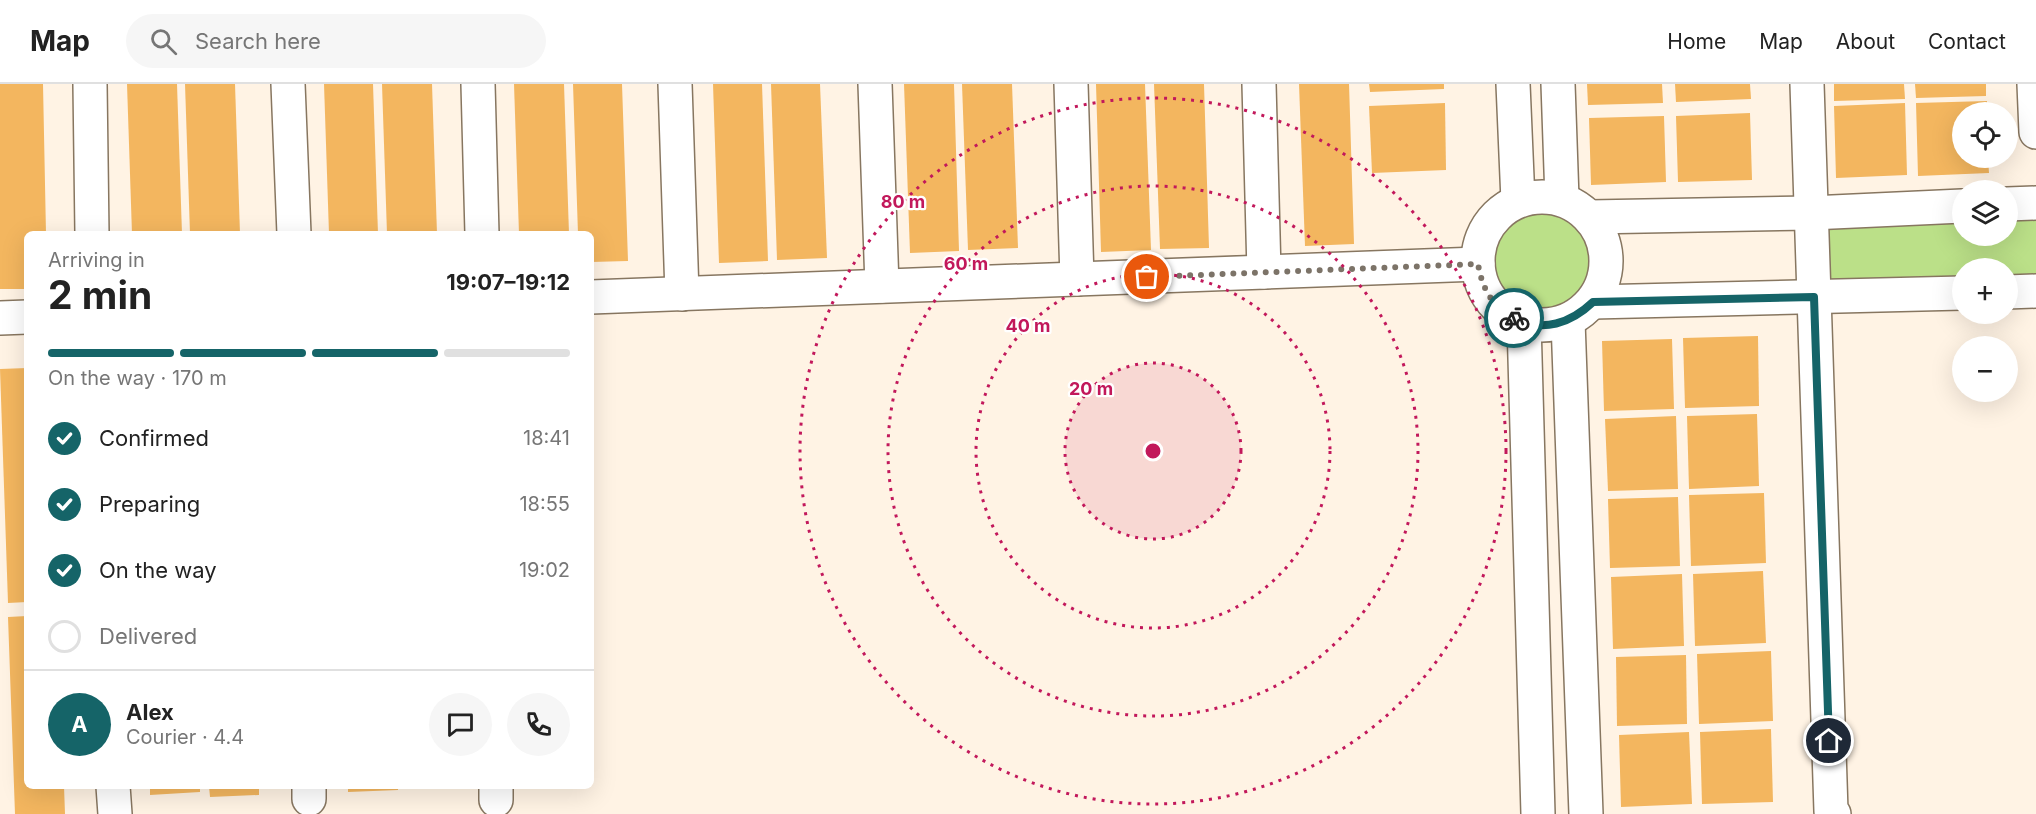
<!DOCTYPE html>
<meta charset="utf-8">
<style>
body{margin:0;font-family:Inter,sans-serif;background:#f6f6f6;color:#222;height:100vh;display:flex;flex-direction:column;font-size:22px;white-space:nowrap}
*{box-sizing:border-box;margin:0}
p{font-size:20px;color:#767676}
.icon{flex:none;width:33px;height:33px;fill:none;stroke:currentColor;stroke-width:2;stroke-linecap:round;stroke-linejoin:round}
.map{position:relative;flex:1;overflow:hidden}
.details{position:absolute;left:24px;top:147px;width:570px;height:558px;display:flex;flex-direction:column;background:#fff;border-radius:9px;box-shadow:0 6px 24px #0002}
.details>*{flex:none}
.tools{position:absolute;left:1952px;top:18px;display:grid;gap:12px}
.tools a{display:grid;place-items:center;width:66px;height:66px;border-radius:50%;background:#fff;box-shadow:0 6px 24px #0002;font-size:30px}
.pin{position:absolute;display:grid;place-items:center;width:51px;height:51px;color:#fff;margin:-26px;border:3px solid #fff;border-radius:50%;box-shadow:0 2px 6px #0007}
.courier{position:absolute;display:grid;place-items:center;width:60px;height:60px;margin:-30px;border:4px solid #156468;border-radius:50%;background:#fff;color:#222;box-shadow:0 2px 8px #0007}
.headline em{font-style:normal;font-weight:700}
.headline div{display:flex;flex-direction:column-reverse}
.headline{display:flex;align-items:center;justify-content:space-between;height:102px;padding:0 24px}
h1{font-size:39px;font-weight:700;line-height:45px}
.bar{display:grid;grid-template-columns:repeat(4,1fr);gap:9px 6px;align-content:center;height:72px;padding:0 24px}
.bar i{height:8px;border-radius:4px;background:#e0e0e0}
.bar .current{background:#156468}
.bar p{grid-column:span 4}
.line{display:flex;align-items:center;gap:15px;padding:0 24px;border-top:2px solid #e0e0e0}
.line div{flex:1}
.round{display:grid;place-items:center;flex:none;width:63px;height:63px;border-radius:32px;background:#f6f6f6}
ol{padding:0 24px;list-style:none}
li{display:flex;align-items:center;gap:18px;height:66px}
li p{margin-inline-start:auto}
li .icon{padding:6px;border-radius:50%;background:#156468;color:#fff;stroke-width:4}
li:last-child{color:#767676}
li i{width:33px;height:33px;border:3px solid #e0e0e0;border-radius:50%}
header{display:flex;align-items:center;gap:36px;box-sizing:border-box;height:84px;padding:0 30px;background:#fff;border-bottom:2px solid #e0e0e0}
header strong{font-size:28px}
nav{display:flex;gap:33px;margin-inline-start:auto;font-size:21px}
.search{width:420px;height:54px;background:#f6f6f6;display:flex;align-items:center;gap:15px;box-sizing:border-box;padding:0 21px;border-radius:33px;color:#767676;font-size:22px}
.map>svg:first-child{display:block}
</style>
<header>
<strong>Map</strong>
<div class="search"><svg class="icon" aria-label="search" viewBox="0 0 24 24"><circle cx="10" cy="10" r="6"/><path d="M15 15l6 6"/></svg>Search here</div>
<nav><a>Home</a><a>Map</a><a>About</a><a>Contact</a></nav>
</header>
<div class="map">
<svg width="2036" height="730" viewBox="0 0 2036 730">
<rect width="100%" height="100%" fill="#fff3e4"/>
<g fill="#bbe088">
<path d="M2036,119V207L2007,208V184H1962V209L1814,213L1811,129L1962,122V152H2007V120Z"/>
<circle cx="1543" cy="177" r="49"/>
</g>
<g fill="#f3b65f">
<path d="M0,0H43L46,150H27V205H0Z"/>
<path d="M127,0H177L182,150H132Z"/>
<path d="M185,0H235L240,150H190Z"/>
<path d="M324,0H373L378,150H329Z"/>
<path d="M382,0H432L437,150H387Z"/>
<path d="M514,0H564L569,150H519Z"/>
<path d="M573,0H622L628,177L591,178V150H578Z"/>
<path d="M713,0H762L768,177L719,179Z"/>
<path d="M771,0H820L827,174L777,176Z"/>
<path d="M904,0H954L959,167L910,169Z"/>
<path d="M962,0H1012L1018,164L968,166Z"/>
<path d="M1096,0H1145L1151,166L1101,168Z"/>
<path d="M1154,0H1204L1209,164L1160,165Z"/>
<path d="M1299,0H1349L1354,160L1305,162Z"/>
<path d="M1369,0H1444V5L1370,8Z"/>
<path d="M1587,0H1662L1663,19L1588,21Z"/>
<path d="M1675,0H1750L1751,15L1676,18Z"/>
<path d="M1834,0H1904L1905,15L1834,17Z"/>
<path d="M1915,0H1986V12L1916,14Z"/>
<path d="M1987,17V28H1962V74H1988L1989,89L1918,92L1916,19Z"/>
<path d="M1445,19L1446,86L1372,89L1369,22Z"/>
<path d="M1905,19L1907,91L1836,94L1834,22Z"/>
<path d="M1750,29L1752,96L1678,98L1676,32Z"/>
<path d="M1664,32L1666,98L1591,101L1589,34Z"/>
<path d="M1758,252L1759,322L1685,324L1683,254Z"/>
<path d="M1672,255L1674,325L1604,327L1602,257Z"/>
<path d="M27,284V518L8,519L0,285Z"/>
<path d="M1757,330L1759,402L1689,405L1687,332Z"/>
<path d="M1676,332L1678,405L1608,407L1605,335Z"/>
<path d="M1764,409L1766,479L1691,482L1689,411Z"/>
<path d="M1678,413L1680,482L1610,484L1608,415Z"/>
<path d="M1763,487L1766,559L1695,562L1693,490Z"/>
<path d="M1682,490L1684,562L1613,565L1611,493Z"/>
<path d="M27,532V702H64L65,730H15L8,533Z"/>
<path d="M1771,567L1773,637L1699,640L1697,570Z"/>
<path d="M1686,571L1687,640L1617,642L1616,573Z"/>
<path d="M1771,645L1773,718L1702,720L1700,648Z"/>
<path d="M1689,648L1692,720L1621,723L1619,651Z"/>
<path d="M150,702H200V708L150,711Z"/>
<path d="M209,702H259V711L210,713Z"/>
<path d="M348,702H398V706L348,708Z"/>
</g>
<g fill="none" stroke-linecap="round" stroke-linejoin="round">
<g stroke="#877660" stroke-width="36">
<g id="minor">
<path d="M90,0L92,150"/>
<path d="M288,0L294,150"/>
<path d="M478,0L482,150"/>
<path d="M675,0L682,210"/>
<path d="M875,0L882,202"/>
<path d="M1071,0L1077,195"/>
<path d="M1259,0L1264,188"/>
<path d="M1513,0L1518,117"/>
<path d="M1558,0L1562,115"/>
<path d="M1807,0L1831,727L1834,730"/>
<path d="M2034,0L2036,48"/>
<circle cx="1542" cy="177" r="64"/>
<path d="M2007,120L2036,119"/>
<path d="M1590,133L1811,129L1962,122"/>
<path d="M2007,208L2036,207"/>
<path d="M591,213L1478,180"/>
<path d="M1593,218L1962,209"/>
<path d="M0,234L27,233"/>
<path d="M1568,237L1586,730"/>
<path d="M1524,239L1538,730"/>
<path d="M113,702L115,730"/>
<path d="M309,702V715"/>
<path d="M496,702V716"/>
</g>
</g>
<use href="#minor" stroke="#fff" stroke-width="33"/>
</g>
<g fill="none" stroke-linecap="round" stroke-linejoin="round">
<path stroke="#7c7368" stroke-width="6" stroke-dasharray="0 10.8" d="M1147,193L1478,180C1482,204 1492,223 1514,234"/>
<path stroke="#156468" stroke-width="8" d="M1514,234C1543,249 1571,239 1593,218L1814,213L1829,657"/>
</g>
<circle cx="1153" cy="367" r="88" fill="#c2185b" fill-opacity=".12"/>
<g fill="none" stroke="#c2185b" stroke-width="3" stroke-dasharray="3 6">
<circle cx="1153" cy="367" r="88"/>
<circle cx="1153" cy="367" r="177"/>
<circle cx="1153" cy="367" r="265"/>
<circle cx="1153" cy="367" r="353"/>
</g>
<circle cx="1153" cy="367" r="9" fill="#c2185b" stroke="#fff" stroke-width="3"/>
<g font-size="18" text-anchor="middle" font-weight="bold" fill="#c2185b" stroke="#fff" stroke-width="4.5" stroke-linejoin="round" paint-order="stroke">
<text x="903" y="124">80 m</text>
<text x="966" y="186">60 m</text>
<text x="1028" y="248">40 m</text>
<text x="1091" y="311">20 m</text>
</g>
</svg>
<div class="tools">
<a><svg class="icon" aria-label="locate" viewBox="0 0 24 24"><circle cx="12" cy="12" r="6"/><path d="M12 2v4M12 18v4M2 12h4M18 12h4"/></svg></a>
<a><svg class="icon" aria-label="layers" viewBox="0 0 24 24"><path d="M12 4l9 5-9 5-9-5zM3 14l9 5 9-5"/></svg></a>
<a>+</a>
<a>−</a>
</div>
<div class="pin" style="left:1147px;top:193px;background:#ea580c"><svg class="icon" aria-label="bag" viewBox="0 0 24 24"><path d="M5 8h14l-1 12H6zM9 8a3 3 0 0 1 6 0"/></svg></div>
<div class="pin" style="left:1829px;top:657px;background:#1f2937"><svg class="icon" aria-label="home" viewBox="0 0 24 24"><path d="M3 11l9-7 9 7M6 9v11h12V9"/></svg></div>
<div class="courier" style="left:1514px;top:234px"><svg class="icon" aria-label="bike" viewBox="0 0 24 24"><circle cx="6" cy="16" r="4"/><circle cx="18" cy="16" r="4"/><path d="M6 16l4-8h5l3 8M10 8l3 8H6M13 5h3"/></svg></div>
<section class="details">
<div class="headline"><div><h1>2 min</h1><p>Arriving in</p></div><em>19:07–19:12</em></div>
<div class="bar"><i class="current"></i><i class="current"></i><i class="current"></i><i></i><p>On the way · 170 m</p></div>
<ol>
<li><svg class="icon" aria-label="check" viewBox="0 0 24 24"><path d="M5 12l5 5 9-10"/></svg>Confirmed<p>18:41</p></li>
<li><svg class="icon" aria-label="check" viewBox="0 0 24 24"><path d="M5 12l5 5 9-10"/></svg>Preparing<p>18:55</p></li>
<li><svg class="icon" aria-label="check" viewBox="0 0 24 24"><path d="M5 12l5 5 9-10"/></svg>On the way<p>19:02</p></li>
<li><i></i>Delivered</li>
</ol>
<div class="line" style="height:108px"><b class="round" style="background:#156468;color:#fff">A</b><div><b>Alex</b><p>Courier · 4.4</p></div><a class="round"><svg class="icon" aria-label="chat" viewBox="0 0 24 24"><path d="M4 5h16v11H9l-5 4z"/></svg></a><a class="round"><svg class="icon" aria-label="phone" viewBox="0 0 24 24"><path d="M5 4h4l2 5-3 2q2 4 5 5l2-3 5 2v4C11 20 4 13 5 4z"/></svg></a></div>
</section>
</div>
